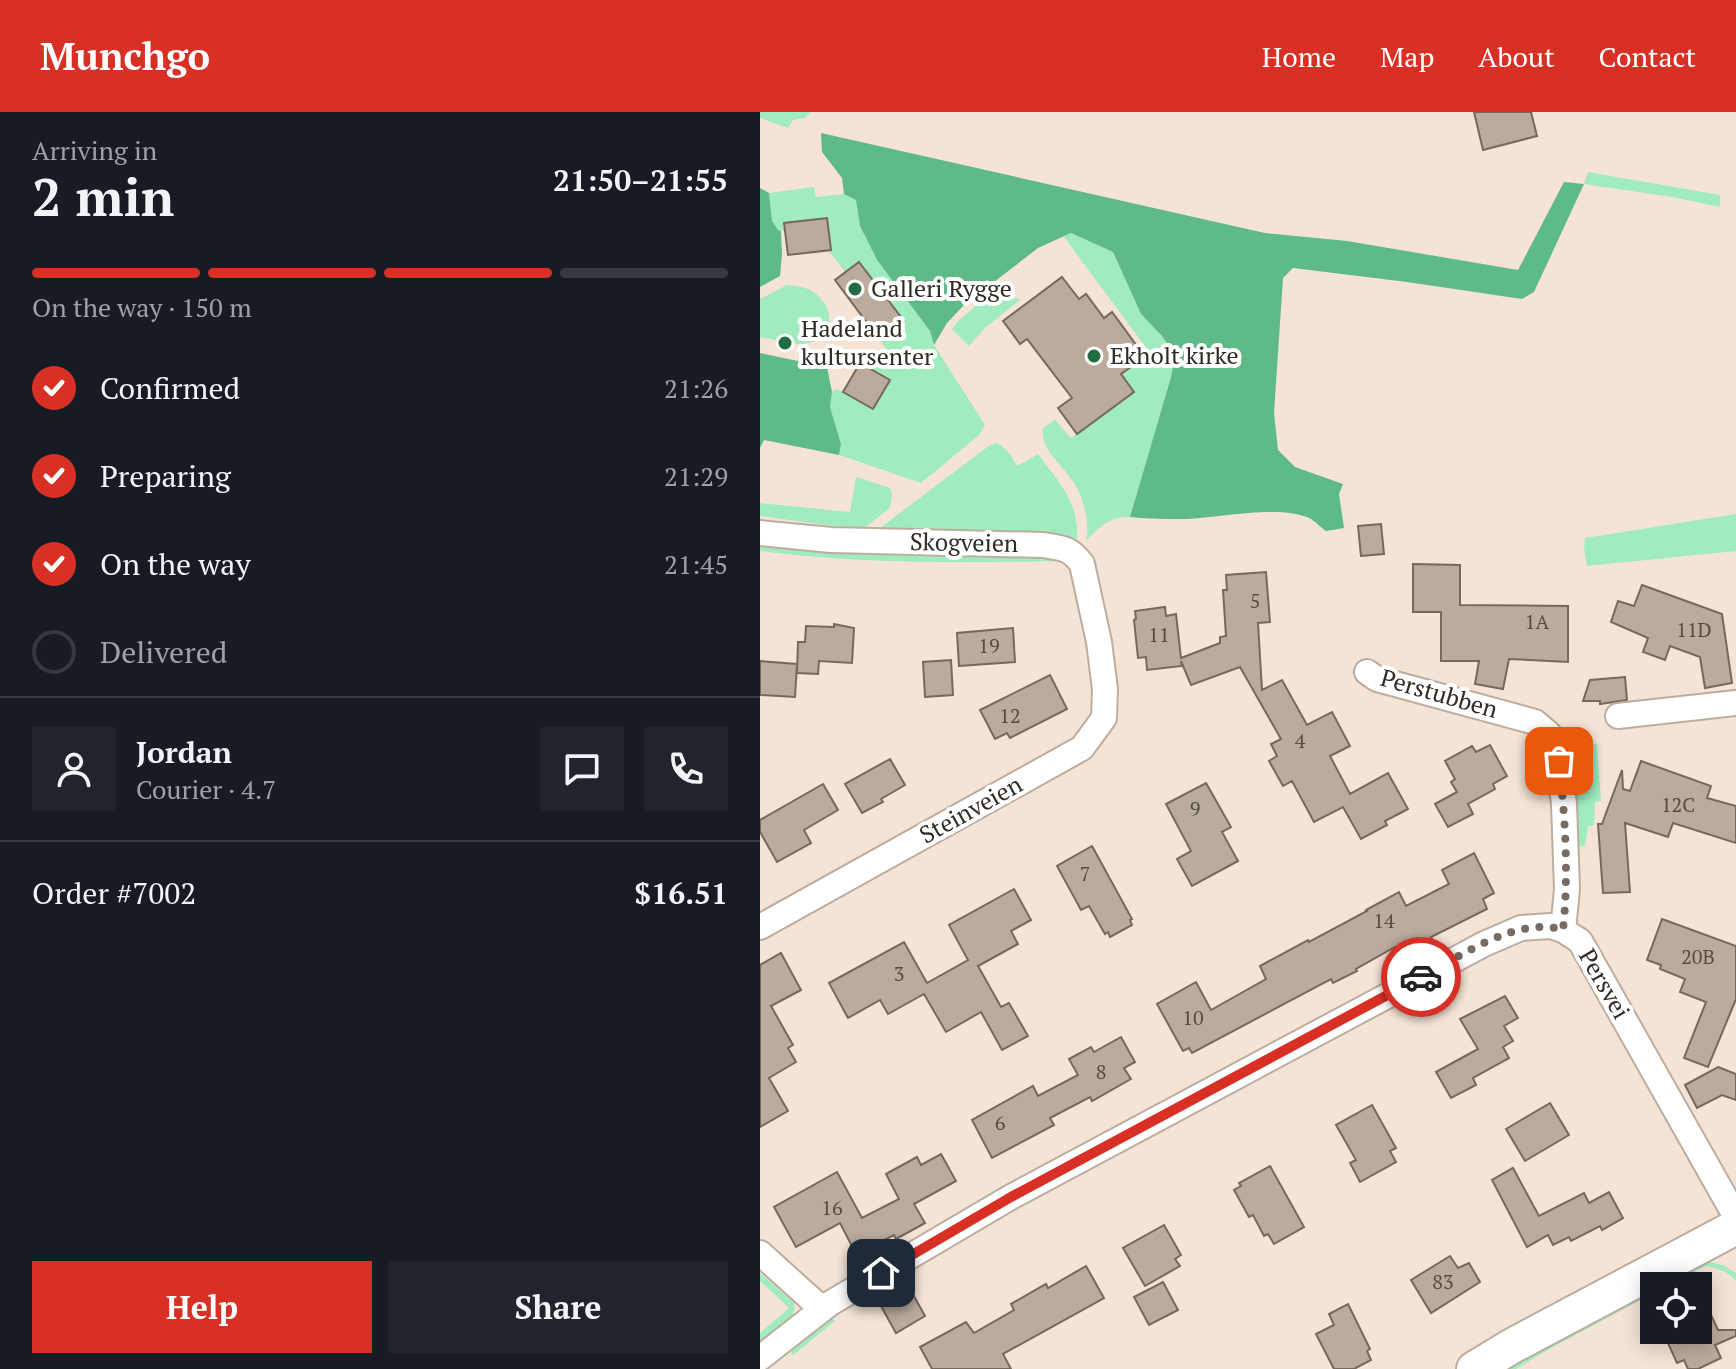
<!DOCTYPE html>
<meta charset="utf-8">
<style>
body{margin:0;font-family:"PT Serif",serif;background:#20242c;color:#f1f3f6;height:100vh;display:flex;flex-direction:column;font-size:30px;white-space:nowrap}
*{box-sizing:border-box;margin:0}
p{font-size:26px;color:#9ea1a6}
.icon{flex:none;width:44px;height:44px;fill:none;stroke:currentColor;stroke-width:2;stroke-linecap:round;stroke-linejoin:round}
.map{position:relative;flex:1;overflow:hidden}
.panel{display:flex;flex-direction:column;background:#171b24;width:760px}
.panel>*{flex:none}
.fabs{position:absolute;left:880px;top:1160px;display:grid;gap:16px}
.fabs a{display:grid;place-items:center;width:72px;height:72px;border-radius:0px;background:#171b24;box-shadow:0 4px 20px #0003;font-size:40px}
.pin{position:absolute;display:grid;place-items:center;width:68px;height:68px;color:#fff;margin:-34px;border-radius:16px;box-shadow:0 4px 12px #0006}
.courier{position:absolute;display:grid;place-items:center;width:80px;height:80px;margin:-40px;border:6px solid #d93025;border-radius:50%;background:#fff;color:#222;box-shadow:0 2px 10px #0007}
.summary em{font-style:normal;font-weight:700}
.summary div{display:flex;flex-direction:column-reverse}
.summary{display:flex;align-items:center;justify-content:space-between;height:136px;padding:0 32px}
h1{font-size:52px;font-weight:700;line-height:60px}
.bar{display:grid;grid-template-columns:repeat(4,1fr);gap:12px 8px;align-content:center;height:96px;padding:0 32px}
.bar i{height:10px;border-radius:6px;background:#363941}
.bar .on{background:#d93025}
.bar p{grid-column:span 4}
.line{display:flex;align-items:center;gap:20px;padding:0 32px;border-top:2px solid #363941}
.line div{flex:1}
.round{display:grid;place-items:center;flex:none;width:84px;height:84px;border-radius:0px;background:#20242c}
ol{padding:0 32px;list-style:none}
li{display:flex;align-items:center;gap:24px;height:88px}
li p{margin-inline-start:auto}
li .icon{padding:8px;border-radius:50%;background:#d93025;color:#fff;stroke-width:4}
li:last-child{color:#9ea1a6}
li i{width:44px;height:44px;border:4px solid #363941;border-radius:50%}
.action{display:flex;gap:16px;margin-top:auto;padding:16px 32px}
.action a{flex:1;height:92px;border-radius:0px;background:#d93025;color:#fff;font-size:32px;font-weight:700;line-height:92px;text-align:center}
.action a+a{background:#20242c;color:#f1f3f6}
header{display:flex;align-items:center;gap:48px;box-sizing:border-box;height:112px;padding:0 40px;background:#d93025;color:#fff}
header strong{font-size:38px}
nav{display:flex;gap:44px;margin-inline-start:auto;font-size:28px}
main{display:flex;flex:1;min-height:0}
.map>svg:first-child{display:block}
</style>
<header>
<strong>Munchgo</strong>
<nav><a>Home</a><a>Map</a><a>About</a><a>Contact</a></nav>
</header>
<main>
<section class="panel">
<div class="summary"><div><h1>2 min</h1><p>Arriving in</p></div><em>21:50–21:55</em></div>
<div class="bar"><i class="on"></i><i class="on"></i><i class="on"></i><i></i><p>On the way · 150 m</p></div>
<ol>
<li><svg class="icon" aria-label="check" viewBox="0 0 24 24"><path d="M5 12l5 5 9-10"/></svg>Confirmed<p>21:26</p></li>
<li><svg class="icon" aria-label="check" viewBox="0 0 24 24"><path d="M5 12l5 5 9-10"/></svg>Preparing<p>21:29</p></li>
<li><svg class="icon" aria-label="check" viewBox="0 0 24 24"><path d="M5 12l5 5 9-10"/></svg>On the way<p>21:45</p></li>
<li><i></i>Delivered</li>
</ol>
<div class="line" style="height:144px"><a class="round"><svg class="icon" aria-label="person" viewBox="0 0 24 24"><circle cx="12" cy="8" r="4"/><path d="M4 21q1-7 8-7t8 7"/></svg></a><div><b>Jordan</b><p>Courier · 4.7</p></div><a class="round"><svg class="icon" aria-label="chat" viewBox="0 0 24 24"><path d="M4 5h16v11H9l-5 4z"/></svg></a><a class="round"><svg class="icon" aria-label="phone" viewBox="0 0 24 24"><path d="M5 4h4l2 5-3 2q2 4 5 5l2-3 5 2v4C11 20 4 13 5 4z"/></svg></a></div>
<div class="line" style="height:104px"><div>Order #7002</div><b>$16.51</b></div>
<div class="action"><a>Help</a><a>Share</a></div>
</section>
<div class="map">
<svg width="976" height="1257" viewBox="0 0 976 1257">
<rect width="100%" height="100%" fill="#f5e4d6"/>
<g fill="#a0ecbe">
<path d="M0,0H51L45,6L33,8L28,16L0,6Z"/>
<path d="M828,60L960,83V95L912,85L824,72Z"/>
<path d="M54,75L56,85L84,82L96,88L100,114L117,148L170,219L174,233L225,313L219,323L161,371L79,343L81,332L70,295L72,280L77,277L113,297L130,268L100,251L128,239L119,227L143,209L99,150L85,160L68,138H71L67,107L25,111V119L18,118L12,110L9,81Z"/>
<path d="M311,121L353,140L381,202L402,224L415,243L411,265L370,405C350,404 340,415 326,428C330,410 324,387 314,371C303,353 280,339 283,316L295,308L311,326L373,280L361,262L390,241L304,125Z"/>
<path d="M27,173C37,174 48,175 56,182C78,200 72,228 44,232C29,233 15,227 0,225V187Z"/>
<path d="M226,185L261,187L224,217L209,234L192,217L197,210Z"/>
<path d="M238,331L249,341L257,354L278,342C299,370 319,390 317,427L116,419L230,333Z"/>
<path d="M96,365L130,376L132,383L130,396L102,418L0,404V391L90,400Z"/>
<path d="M976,402V439L827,454L824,437L825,426Z"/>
<path d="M0,431L156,441L295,446L303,449C203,451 99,452 0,439Z"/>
<path d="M822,631L837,632L841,689L835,690L834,713L828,714L825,734L814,735L807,640Z"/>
<path d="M945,1149L963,1153L976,1161V1169C969,1160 957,1156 946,1154L907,1174H896Z"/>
<path d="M0,1161L34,1191C38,1211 14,1222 0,1233V1221L29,1196L0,1169Z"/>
<path d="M894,1175V1181L793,1235L756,1257H743Z"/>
<path d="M69,1205L75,1209L32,1244L31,1233Z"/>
</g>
<g fill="#5eba87">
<path d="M61,21L505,121L587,129L758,158L804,70L824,72L774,180L762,187L647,170L533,156L523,166L514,301L518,338L535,355L583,372L579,382L584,416L566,419C561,416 556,410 551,407C521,392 460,406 426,407C407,407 389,407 370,405L411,265L415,243L402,224L381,202L353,140L311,121L278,136L225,177L220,176L187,211L174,233L170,219L117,148L100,114L96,88L84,82L82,66L62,40Z"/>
<path d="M0,76L9,81L12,109L18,118L21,119L22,142L20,164L0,175Z"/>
<path d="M0,241L67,255L72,280L70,295L81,332L79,343L4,328L0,336Z"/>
</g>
<g fill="#bbab9d" stroke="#76685b" stroke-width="2">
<path d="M714,0H771L777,24L723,38Z"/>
<path d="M67,106L71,138L28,143L24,111Z"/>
<path d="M99,150L144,209L119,227L75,168Z"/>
<path d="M302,165L319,187L326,182L344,206L352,200L385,245L361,262L374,280L317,322L298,296L312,286L267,227L260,232L243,209Z"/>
<path d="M100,251L130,268L113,297L83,280Z"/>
<path d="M621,412L624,442L601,444L598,414Z"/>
<path d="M653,452L700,453V493L808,494V550L749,547L743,577L715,572L719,549H681V500H653Z"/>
<path d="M506,460L510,510L498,511L502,578L522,568L547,613L572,600L590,634L570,644L590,682L628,661L648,697L625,709L627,713L601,727L583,695L554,710L532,669L523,674L509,649L517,644L511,632L521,627L480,555L431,573L421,549L422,554L387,558L386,545L378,546L374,508L376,507L375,499L405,495L406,504L416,502L421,546L460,531V525L466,524L463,478H467L466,463Z"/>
<path d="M882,473L962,502L972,571L945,576L940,545L910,534L905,548L883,540L888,526L851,510L858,489L874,494Z"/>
<path d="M74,512L94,516L92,551L59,549L58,562L37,561L38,530H45L46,514L74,515Z"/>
<path d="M253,516L255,550L199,554L197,521Z"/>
<path d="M191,548L193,583L165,585L163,550Z"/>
<path d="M0,549L37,552L35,585L0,583Z"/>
<path d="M290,563L307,597L250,626L247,621L235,627L220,598Z"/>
<path d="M865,565L867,588L840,592V589H823L830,568Z"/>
<path d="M730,633L747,664L733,672L735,677L708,692L713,702L688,715L675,692L697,680L691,670L695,667L685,649L712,634L716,640Z"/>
<path d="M130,647L145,673L121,687L123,690L102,701L85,672Z"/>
<path d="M881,649L951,674L947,686L976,694V731L913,711L908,725L865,711L870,780L843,781L838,712H842L862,658L863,677L870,679Z"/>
<path d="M446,671L471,715L462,720L478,749L432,774L417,747L431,739L406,692Z"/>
<path d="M63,672L78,698L44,718L51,731L17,750L0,720V708Z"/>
<path d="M332,734L372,807L370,808L372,813L350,825L348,820L345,822L329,794L321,798L297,754Z"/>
<path d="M714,741L734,781L723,787L727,797L671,825L677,836L645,853L635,835L596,857L597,859L573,871L571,867L432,941L429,936L423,939L397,892L436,870L451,898L506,867L500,854L548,828L549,830L607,799L606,798L639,780L646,794L689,772L682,758Z"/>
<path d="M254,777L271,808L251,819L258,832L218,854L241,895L249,891L268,924L242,938L221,900L186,920L164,882L128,902L120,888L88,906L69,871L144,830L167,871L208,848L189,813Z"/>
<path d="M902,807L976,834V887L948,955L924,946L946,890L920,880L925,867L900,857L901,853L887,848Z"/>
<path d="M21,841L41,878L11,894L33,933L28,936L36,950L9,966L28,999L0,1015V853Z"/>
<path d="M745,884L758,906L744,914L753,929L743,935L749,946L713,966L716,973L691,986L676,960L718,937L700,907Z"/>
<path d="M361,925L375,950L364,956L371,967L332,989L330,985L290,1006L294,1013L232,1046L212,1008L273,974L278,984L318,963L309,947L331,935L334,940Z"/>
<path d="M958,955L976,962V988L962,983L937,996L925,973Z"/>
<path d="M790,991L809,1023L765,1049L746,1017Z"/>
<path d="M612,993L636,1036L630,1039L636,1050L600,1070L590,1051L596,1048L576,1013Z"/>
<path d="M181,1042L196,1069L154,1092L165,1111L136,1127L134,1123L96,1142L80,1111L36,1135L14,1095L77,1060L102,1106L139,1087L126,1062L157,1045L161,1053Z"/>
<path d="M510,1054L544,1115L514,1132L508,1122L504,1124L493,1103L489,1105L474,1078L481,1074L479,1071Z"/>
<path d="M753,1056L779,1104L824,1081L829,1091L849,1080L863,1106L842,1118L840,1114L811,1129L809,1125L793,1133L788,1123L767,1135L732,1068Z"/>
<path d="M404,1113L421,1143L415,1147L420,1154L385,1174L363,1136Z"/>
<path d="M690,1144L698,1156L709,1151L720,1170L671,1201L651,1168Z"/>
<path d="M326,1154L344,1186L243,1242L251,1257H172L160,1235L206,1210L214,1221L254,1198L251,1192L286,1172L288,1176Z"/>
<path d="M403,1170L418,1198L389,1213L374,1185Z"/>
<path d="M938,1175L958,1218H976V1224L955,1233L961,1246L938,1257H928L924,1248L917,1251L902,1218H938Z"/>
<path d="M150,1177L165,1204L136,1221L121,1194Z"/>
<path d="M588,1192L610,1237L607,1239L611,1248L594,1257H574L556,1222L574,1213L569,1202Z"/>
</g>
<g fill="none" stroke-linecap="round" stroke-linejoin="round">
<g stroke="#bdad9f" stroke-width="28">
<g id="street">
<path d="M0,421L71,428L283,433C303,436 310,436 322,452L339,530L345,577L344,606L322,636L0,815"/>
<path d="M607,560L617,567L775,610L789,622L799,649L804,692L807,777L803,818"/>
<path d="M858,604L976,591"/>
<path d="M0,1141L62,1197"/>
<path d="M0,1246L69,1192L251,1085L724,832L761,816L791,814L803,818L820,829L976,1105"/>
</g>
</g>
<g stroke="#bdad9f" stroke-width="38">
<path id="secondary" d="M714,1257L752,1234L976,1115"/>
</g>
<use href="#street" stroke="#fff" stroke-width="24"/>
<use href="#secondary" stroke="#fff" stroke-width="34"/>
</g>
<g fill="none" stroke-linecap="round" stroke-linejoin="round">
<path stroke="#766c64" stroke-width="8" stroke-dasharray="0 14.4" d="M661,865C699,845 759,803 803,818C809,761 805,705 799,649"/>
<path stroke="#d93025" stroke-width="10" d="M121,1161L251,1085L661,865"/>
</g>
<g fill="#1e6e3f" stroke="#fff" stroke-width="3">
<circle cx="95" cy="177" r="8"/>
<circle cx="25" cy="231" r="8"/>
<circle cx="334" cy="244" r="8"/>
</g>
<g text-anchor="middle" stroke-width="8" stroke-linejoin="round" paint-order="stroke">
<g font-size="20" fill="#544c44">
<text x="495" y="496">5</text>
<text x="777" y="517">1A</text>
<text x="934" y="525">11D</text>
<text x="399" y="530">11</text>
<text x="229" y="541">19</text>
<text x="250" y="611">12</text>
<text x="540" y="636">4</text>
<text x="918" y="700">12C</text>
<text x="435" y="704">9</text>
<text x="325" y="769">7</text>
<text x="624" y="816">14</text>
<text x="938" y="852">20B</text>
<text x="139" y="869">3</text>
<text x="433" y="913">10</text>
<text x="341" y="967">8</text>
<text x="240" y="1018">6</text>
<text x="72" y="1103">16</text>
<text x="683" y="1177">83</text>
</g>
<g font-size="24" fill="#322c26" stroke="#fff" text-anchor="start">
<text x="111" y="185">Galleri Rygge</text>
<text x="41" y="225">Hadeland<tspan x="41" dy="28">kultursenter</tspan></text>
<text x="350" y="252">Ekholt kirke</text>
</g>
<g font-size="24" fill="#322c26" stroke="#fff">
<text transform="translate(204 431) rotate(1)" y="8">Skogveien</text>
<text transform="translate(679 582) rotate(16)" y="8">Perstubben</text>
<text transform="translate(211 698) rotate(-29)" y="8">Steinveien</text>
<text transform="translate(844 872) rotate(60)" y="8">Persvei</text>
</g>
</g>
</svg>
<div class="fabs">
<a><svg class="icon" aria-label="locate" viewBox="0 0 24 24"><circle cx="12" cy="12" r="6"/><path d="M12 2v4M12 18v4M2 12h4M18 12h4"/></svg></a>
</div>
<div class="pin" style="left:799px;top:649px;background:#ea580c"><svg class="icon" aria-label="bag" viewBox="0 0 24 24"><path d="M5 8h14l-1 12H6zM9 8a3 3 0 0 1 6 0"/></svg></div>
<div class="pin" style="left:121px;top:1161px;background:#1f2937"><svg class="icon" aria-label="home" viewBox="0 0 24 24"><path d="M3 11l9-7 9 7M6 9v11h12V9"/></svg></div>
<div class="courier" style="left:661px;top:865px"><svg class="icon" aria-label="car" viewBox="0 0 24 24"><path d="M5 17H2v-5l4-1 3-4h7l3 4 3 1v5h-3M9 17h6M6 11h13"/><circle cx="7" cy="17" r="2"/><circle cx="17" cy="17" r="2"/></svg></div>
</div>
</main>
